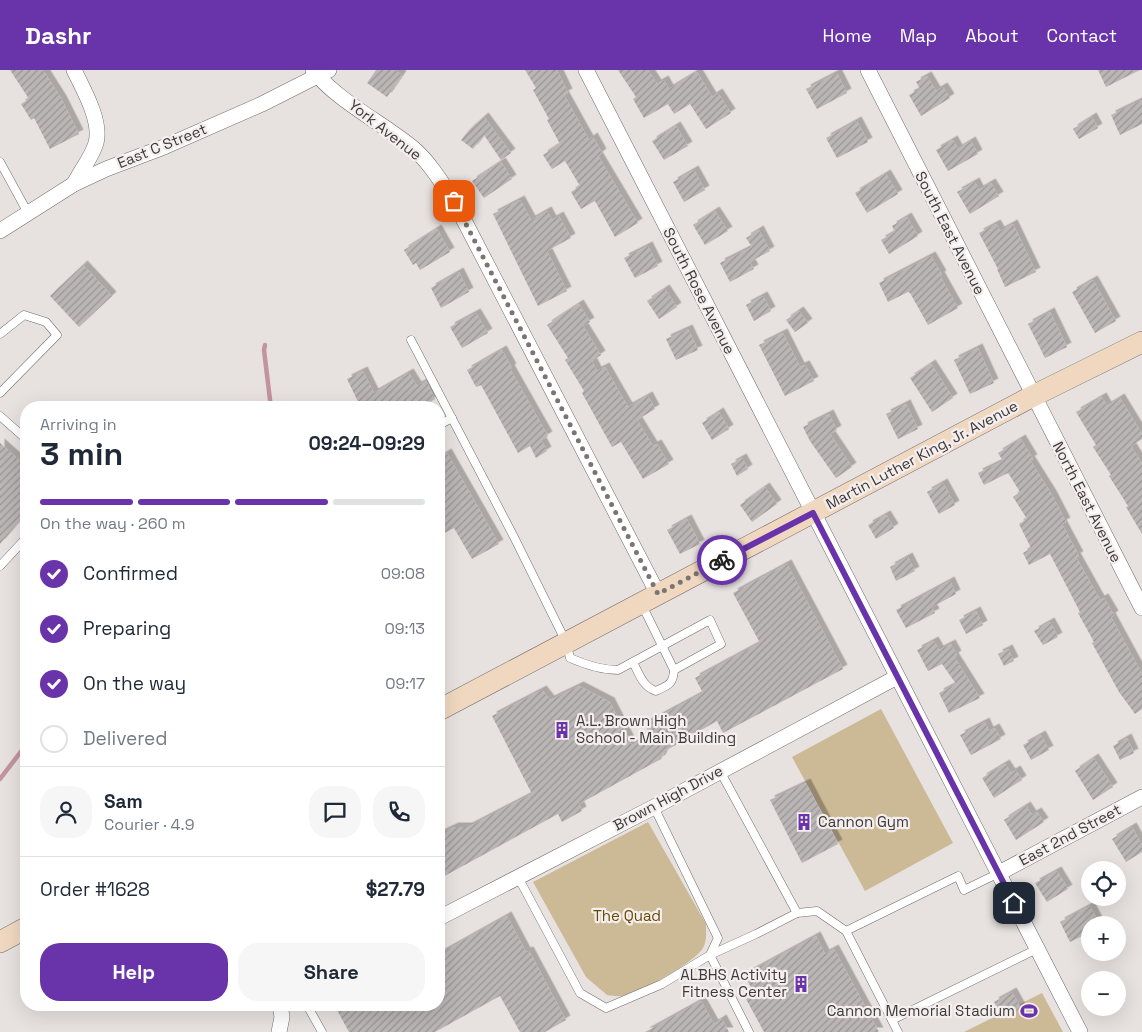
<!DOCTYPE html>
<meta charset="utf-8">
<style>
body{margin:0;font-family:"Space Grotesk",sans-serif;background:#f6f6f7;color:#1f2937;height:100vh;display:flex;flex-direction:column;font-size:19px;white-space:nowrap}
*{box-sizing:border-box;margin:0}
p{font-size:16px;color:#747a83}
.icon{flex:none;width:28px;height:28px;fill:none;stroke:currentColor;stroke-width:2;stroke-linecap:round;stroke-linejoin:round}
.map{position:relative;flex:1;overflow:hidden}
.panel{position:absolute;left:20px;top:331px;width:425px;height:610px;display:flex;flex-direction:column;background:#fff;border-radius:20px;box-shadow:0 5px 20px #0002}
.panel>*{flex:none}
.tools{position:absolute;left:1081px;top:791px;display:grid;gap:10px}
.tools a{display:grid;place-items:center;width:45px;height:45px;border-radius:50%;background:#fff;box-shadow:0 5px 20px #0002;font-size:25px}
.pin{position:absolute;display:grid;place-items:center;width:42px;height:42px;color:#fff;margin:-21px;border-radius:10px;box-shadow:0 2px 8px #0006}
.courier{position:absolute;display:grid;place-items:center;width:50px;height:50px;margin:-25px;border:4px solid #6933aa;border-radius:50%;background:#fff;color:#222;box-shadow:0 1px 6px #0007}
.head em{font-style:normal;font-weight:600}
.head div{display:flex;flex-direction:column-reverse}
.head{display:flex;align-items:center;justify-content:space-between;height:85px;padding:0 20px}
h1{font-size:32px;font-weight:600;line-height:38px}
.bar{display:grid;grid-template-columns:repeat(4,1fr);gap:8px 5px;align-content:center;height:60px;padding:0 20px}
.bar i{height:6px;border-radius:4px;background:#e0e1e3}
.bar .selected{background:#6933aa}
.bar p{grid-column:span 4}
.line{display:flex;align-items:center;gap:12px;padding:0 20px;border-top:1px solid #e0e1e3}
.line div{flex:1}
.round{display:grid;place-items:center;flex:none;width:52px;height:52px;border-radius:20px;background:#f6f6f7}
ol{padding:0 20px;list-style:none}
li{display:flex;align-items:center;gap:15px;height:55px}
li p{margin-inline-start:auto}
li .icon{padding:5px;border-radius:50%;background:#6933aa;color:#fff;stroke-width:4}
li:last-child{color:#747a83}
li i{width:28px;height:28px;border:2px solid #e0e1e3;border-radius:50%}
.primary-button{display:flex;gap:10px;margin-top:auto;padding:10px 20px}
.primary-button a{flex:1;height:58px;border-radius:20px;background:#6933aa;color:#fff;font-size:20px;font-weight:600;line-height:58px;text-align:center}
.primary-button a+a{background:#f6f6f7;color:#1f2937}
header{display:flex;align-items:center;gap:30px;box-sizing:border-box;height:70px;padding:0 25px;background:#6933aa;color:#fff}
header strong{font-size:24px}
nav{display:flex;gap:28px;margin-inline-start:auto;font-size:18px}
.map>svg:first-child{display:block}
</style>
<header>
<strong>Dashr</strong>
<nav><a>Home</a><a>Map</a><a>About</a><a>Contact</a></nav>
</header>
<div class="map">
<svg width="1142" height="962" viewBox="0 0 1142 962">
<defs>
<pattern id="building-hatch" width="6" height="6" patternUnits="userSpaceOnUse" patternTransform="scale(1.25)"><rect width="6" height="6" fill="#bbb6b6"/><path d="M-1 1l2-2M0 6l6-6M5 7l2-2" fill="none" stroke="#999595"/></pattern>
<filter id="shadow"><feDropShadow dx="4.5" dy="-4.5" stdDeviation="0" flood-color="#0004"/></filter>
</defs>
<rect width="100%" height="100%" fill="#e7e2e0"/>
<g fill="#ccb996">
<path d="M881,639L953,773L865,821L792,687Z"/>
<path d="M648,752L706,854C706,862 707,871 703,878C694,893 643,920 626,925C620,927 613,926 607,925L586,907L533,812Z"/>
<path d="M1042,923L1063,962H964Z"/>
</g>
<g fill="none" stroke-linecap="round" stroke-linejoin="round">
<g stroke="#c393a0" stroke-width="4.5">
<path d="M265,275L264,280L271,338"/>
<path d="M0,709L26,675"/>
</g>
</g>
<g fill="url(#building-hatch)" filter="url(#shadow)">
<path d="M10,0H43L62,30L79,64L50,79L34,48L31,50L21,34L29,29Z"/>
<path d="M376,0H395L402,5L387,27L367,13Z"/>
<path d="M525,0H557L568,23L564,25L589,70L593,67L602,83L598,86L638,153L615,167L595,131L581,139L571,122L580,116L565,91L552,99L543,85L560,74L547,50L549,49L533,20L536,18Z"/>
<path d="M618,0H648L657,14L664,10L669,19L697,2L712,27L718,23L731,43L706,59L690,34L674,44L668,34L644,48L633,29L636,27Z"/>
<path d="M1098,0H1140L1106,17Z"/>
<path d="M837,3L847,23L817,39L806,19Z"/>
<path d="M927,6L936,21L943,17L950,28L921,46L909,25L920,19L916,12Z"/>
<path d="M1142,30V54L1120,65L1111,45Z"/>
<path d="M484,47L511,83L501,90L484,65L473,79L461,70L469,60Z"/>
<path d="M1092,47L1098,58L1079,69L1073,59Z"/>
<path d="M857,51L868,72L837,88L826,68Z"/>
<path d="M676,56L688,76L664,90L652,71Z"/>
<path d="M953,70L958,79L971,71L978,84L948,101L936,80Z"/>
<path d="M501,92L512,109L484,128L472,111Z"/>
<path d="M694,100L705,120L684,132L673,112Z"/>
<path d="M886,104L898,124L867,143L855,123Z"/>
<path d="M975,112L979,120L991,113L999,126L970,144L957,122Z"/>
<path d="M520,130L531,150L547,141L552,150L559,146L571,168L547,181L567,221L538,236L493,144Z"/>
<path d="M715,141L728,161L705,175L693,155Z"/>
<path d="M907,147L918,166L889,184L881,170L895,162L892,156Z"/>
<path d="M996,154L1000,161L1013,154L1036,202L1005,217L997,199H998L979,163Z"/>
<path d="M437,159L450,182L420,200L416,193L413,195L404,180Z"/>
<path d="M759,160L770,181L750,192L754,199L730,212L720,193L752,177L746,168Z"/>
<path d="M648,176L658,196L635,208L624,188Z"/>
<path d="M931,186L942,205L940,206L958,238L928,255L910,223L908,222L888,232L879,213Z"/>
<path d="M83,195L112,226L79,257L50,226Z"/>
<path d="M459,202L469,222L441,238L431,218Z"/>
<path d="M1093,210L1116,251L1095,263L1072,222Z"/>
<path d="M665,219L677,237L659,249L647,231Z"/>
<path d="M763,226L771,241L754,251L746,235Z"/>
<path d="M579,234L590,252L583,256L601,285L592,291L597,301L605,297L628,337L648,326L655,339L637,350L653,376L657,374L669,394L643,409L621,372L612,377L582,323L584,321L565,290L568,288L547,255Z"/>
<path d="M799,241L808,253L795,262L786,250Z"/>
<path d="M1050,242L1067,277L1045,288L1028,254Z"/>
<path d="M476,243L488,263L462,278L450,257Z"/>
<path d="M688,259L698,280L676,290L666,269Z"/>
<path d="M783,263L800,297L805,295L814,311L785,326L759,275Z"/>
<path d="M978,278L994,313L970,324L954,290Z"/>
<path d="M502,280L512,298L510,299L548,366L541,370L547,381L536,388L530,376L518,383L481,315L476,317L467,300Z"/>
<path d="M931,294L953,328L932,342L910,308Z"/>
<path d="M363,301L374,323L409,303L417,316L426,311L435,329L421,338H361L347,309Z"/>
<path d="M1102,327L1107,336L1120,328L1142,364V369L1131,376L1142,394V464L1126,437L1128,436L1109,406L1111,405L1093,377L1096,375L1076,342Z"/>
<path d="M906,334L918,359L898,369L886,344Z"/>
<path d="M719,342L729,359L712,370L702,353Z"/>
<path d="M829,344L837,360L830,364L852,397L836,408L810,371L803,357Z"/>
<path d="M1021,369L1033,389L1030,390L1052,425L1066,452L1062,454L1079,486L1076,487L1100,530L1104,528L1114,545L1111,547L1142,604V639L1135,644L1119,622L1103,593L1092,573L1094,572L1078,543L1080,542L1050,484L1029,495L1023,483L1031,478L1019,454L1027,449L1013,427L1020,422L1008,403L984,415L978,403L1003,391L998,383Z"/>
<path d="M0,373L26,396V444L0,474Z"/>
<path d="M447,383L499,474L472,489L454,458L439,466V388Z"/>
<path d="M742,388L748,399L737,406L731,394Z"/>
<path d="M943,413L955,435L939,444L927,422Z"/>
<path d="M765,417L777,434L752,452L740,435Z"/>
<path d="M886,445L894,458L876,469L868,455Z"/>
<path d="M687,449L700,474L680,484L667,460Z"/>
<path d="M908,487L915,501L896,511L890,497Z"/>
<path d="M787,494L843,599L723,663L717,651L665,681L661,689L579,734L582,741L562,752L558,744L439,809V764L454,757H468L532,724L492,646L542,620L550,630L579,616L610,632L632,675L650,665L645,654L703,623L695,608L760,573L733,523Z"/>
<path d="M950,511L956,524L932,537L935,543L906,558L896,540Z"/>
<path d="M976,541L983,555L966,564L959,550Z"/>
<path d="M1050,552L1058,567L1043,575L1034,561Z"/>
<path d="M934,571L939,580L951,574L957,585L954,587L980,628L949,643L939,623L956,614L942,594L928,601L917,580Z"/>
<path d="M1008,579L1014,591L1004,596L998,584Z"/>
<path d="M985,652L989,661L995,658L1001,669L971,685L960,665Z"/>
<path d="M1041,665L1049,680L1031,690L1023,675Z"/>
<path d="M1127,668L1134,683L1120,690L1113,676Z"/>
<path d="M1094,688L1113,717L1093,730L1075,701Z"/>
<path d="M1005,694L1011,703L1016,700L1022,710L994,728L982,708Z"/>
<path d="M806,713L838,774L802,793L770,730Z"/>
<path d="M1026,736L1032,745L1037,742L1044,752L1016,770L1004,750Z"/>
<path d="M1132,757L1142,775V782L1126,792L1112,769Z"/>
<path d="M1057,801L1068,819L1047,832L1035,813Z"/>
<path d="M1090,836L1100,855H1090V862L1070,872L1060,852Z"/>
<path d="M507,846L526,882L529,881L566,950L545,962H520L500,926L435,962H349L337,940L346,935H439V884Z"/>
<path d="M816,866L825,884L834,879L879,962H764L746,929L755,924L744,905Z"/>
<path d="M1012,922L1021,938L1003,948L994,932Z"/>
<path d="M701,931L714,954L722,949L729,962H645Z"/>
</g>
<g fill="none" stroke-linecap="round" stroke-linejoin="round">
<g stroke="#706c6b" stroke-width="9">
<g id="service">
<path d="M0,92L28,143"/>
<path d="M0,264L24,245L46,252L57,265L0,323"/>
<path d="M411,270L514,467L566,572L570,588C586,595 601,600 618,600L710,550L721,574L674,600"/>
<path d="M0,346L26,369"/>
<path d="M439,355L452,348"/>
<path d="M0,496L26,468"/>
<path d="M633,592C639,604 643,617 656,621C668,615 673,615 674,600L642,535"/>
<path d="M720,701L797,843"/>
<path d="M518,807L580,923L606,938L662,914L710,885L718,868L654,737"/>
<path d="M846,861L898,962"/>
<path d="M307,935L322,962"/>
<path d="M892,950L1037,879"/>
<path d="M749,962L710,885L756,864L797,843L817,841L846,861L958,806L964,820L999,803"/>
</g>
</g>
<g stroke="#706c6b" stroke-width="16">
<g id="minor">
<path d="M74,0C83,19 102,51 96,73C92,87 81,100 74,114"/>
<path d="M313,0C337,31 383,53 414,79C430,93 442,113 454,131L658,524"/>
<path d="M586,0L1080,962"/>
<path d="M868,0L1142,538"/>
<path d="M0,161L74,114L106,99L164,77L262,34L329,0"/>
<path d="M999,803L1142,727"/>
<path d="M439,848L654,737L897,607"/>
<path d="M279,962L282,947L280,935"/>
</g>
</g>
<g stroke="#706c6b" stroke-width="22">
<g id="secondary">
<path d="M439,640L1033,326L1142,272"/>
<path d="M0,872L26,858"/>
</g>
</g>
<use href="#service" stroke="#fff" stroke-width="8"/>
<use href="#minor" stroke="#fff" stroke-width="15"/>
<use href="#secondary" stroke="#f0d8c0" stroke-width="21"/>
</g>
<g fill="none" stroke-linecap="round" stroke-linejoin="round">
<path stroke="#787574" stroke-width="5" stroke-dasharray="0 9" d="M454,131L658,524L722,490"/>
<path stroke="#6933aa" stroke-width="6" d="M722,490L813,443L1014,833"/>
</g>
<defs>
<g id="building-bare" transform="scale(1.35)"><path d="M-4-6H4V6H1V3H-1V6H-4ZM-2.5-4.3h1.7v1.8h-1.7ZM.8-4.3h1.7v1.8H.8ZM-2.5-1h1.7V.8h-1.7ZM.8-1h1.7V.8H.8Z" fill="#6933aa" stroke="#f4efee" stroke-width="2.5" paint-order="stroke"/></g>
<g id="stadium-bare" transform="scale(1.35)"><path d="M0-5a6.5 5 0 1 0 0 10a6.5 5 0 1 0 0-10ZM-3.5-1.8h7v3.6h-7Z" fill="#6933aa" stroke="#f4efee" stroke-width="2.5" paint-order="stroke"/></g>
</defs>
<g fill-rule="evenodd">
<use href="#building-bare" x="562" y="660"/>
<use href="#building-bare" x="804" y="752"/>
<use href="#building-bare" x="801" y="914"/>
<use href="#stadium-bare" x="1029" y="941"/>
</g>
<g text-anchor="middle" stroke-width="4.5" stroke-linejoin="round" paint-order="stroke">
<g font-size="15" fill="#3c3b3a" stroke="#f4efee">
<text transform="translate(385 60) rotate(38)" y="5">York Avenue</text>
<text transform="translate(162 76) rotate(-22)" y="5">East C Street</text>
<text transform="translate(950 163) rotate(63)" y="5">South East Avenue</text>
<text transform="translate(699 221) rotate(63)" y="5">South Rose Avenue</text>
<text transform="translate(922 385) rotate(-28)" y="5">Martin Luther King, Jr. Avenue</text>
<text transform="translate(1087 432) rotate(63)" y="5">North East Avenue</text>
<text transform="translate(668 728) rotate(-28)" y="5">Brown High Drive</text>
<text transform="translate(1070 765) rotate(-28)" y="5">East 2nd Street</text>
</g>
<g font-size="15" fill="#3c3b3a" stroke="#f4efee" text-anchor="start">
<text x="576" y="656">A.L. Brown High<tspan x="576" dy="17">School - Main Building</tspan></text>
<text x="818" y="757">Cannon Gym</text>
<text x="787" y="910" text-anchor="end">ALBHS Activity<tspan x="787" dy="17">Fitness Center</tspan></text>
<text x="1015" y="946" text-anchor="end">Cannon Memorial Stadium</text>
</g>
<g font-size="15" fill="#694a00" stroke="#f4efee">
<text x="627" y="851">The Quad</text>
</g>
</g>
</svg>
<div class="tools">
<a><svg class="icon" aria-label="locate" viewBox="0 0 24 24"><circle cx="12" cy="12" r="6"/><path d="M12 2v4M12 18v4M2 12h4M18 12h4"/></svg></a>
<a>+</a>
<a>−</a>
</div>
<div class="pin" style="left:454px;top:131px;background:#ea580c"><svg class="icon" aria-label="bag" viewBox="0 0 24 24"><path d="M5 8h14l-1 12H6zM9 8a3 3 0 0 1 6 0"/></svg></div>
<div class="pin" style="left:1014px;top:833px;background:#1f2937"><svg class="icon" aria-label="home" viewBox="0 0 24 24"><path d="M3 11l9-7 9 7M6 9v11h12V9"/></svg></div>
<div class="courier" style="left:722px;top:490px"><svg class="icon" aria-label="bike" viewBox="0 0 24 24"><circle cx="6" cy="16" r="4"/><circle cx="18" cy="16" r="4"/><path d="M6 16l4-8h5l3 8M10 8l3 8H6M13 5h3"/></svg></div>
<section class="panel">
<div class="head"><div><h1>3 min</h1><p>Arriving in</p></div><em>09:24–09:29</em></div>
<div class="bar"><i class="selected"></i><i class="selected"></i><i class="selected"></i><i></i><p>On the way · 260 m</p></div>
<ol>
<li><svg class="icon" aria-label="check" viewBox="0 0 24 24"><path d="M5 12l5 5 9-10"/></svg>Confirmed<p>09:08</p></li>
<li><svg class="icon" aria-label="check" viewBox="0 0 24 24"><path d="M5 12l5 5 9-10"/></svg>Preparing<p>09:13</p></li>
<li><svg class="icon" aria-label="check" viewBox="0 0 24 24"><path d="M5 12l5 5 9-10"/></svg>On the way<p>09:17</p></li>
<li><i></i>Delivered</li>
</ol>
<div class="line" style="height:90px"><a class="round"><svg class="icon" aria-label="person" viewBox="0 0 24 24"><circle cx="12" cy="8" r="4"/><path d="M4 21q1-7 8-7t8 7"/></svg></a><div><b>Sam</b><p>Courier · 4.9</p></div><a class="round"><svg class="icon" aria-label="chat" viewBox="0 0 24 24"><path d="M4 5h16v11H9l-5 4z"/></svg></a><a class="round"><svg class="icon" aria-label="phone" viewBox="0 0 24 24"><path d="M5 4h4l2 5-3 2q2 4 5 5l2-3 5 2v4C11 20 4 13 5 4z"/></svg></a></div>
<div class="line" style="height:65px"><div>Order #1628</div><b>$27.79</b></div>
<div class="primary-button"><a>Help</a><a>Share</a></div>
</section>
</div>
